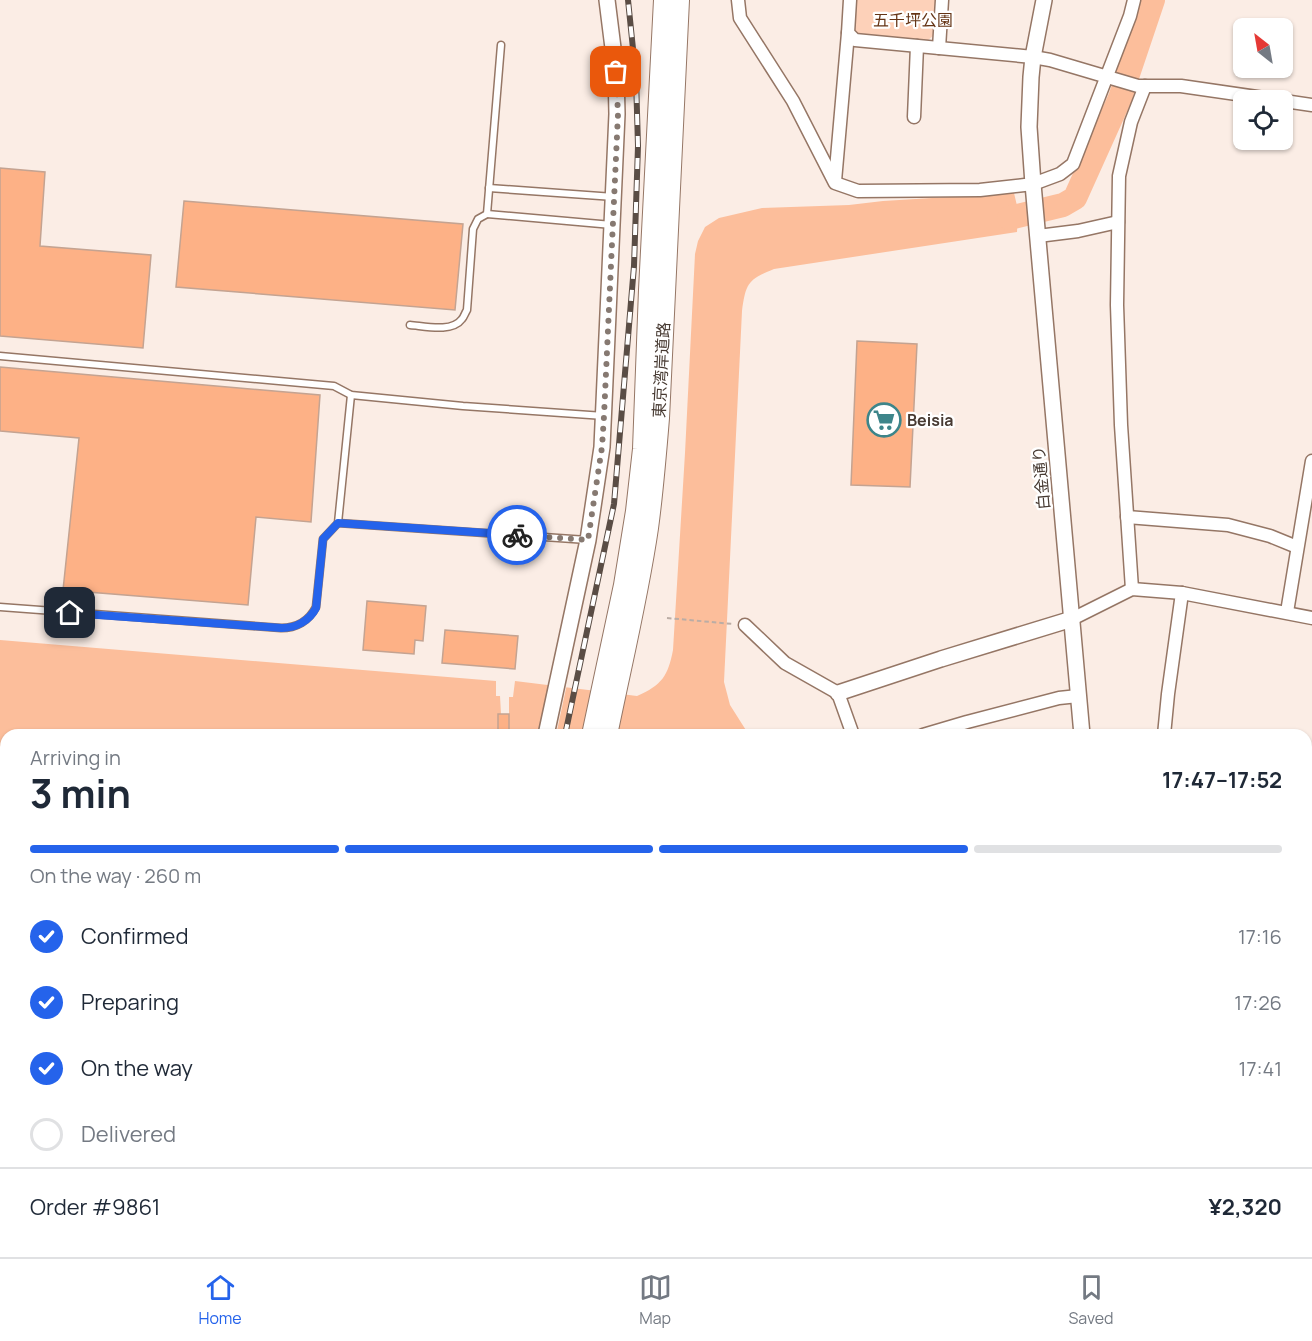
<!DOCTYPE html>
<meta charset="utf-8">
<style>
body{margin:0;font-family:Manrope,"Noto Sans JP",sans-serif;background:#f6f6f7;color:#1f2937;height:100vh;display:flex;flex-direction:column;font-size:22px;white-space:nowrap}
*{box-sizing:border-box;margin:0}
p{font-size:20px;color:#747a83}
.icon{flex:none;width:33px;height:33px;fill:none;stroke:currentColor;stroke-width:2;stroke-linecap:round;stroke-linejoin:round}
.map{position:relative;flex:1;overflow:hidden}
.details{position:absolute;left:0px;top:729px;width:1312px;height:528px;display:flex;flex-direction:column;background:#fff;border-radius:18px 18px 0 0;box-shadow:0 2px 4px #0004}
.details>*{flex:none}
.needle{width:39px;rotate:329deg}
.fabs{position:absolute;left:1233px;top:18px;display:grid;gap:12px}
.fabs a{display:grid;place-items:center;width:60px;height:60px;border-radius:9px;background:#fff;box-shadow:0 2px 4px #0004;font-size:30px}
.pin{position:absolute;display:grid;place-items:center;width:51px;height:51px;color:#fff;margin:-26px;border-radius:12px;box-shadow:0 3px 9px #0006}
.courier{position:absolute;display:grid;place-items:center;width:60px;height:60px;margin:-30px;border:4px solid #2563eb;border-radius:50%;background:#fff;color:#222;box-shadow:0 2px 8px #0007}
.head em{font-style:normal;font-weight:700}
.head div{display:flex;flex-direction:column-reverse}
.head{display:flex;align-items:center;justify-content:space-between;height:102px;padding:0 30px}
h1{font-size:39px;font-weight:700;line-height:45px}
.bar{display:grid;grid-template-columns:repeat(4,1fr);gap:9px 6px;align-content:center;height:72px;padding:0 30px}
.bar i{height:8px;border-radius:4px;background:#e0e1e3}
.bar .selected{background:#2563eb}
.bar p{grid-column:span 4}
.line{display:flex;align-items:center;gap:15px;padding:0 30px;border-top:2px solid #e0e1e3}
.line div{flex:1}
ol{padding:0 30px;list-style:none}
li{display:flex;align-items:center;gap:18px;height:66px}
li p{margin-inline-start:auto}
li .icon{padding:6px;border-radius:50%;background:#2563eb;color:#fff;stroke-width:4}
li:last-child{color:#747a83}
li i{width:33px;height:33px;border:3px solid #e0e1e3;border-radius:50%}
.tab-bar{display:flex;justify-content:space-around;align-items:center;height:84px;border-top:2px solid #e0e1e3;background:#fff;font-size:16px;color:#747a83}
.tab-bar a{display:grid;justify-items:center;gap:3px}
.tab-bar .selected{color:#2563eb}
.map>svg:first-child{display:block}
</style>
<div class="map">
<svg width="1312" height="1257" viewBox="0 0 1312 1257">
<rect width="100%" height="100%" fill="#fbede5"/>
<path fill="#fdd1b9" d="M852,0H936L934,35L927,41L858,35L850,27Z"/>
<g fill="#fcbe9b">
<path d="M1014,193L1018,210L1017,232L774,269C747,280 746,284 742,311L724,682L730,705L749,735H6V848H0V640L496,681V696H500L501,714H509V697H513L515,681L637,696C662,685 668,676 673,650L685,453L695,254L698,241L705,227L719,218L762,208L849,205L883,201Z"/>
<path d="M660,1251H751L750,1257H658Z"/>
</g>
<path fill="#fbede5" d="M549,682L567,684L556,735H538Z"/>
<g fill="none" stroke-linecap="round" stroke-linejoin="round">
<path stroke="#fcbe9b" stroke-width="24" d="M1009,218L1063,205L1075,198L1120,98L1153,0"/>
</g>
<g fill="#fdb186" stroke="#c4a391" stroke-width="1.5">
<path d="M0,168L45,172L40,246L151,255L143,348L0,336Z"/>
<path d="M184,201L463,224L455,310L176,287Z"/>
<path d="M857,341L917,344L910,487L851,485Z"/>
<path d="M0,367L320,395L311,522L256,517L248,605L63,590L79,438L0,431Z"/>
<path d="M367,601L426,606L423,641L415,640L414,654L363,650Z"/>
<path d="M445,630L518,636L515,669L442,663Z"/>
<rect x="498" y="714" width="11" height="21"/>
</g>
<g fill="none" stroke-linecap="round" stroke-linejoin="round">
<g stroke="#957665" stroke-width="9">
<g id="service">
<path d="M489,188L614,197"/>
<path d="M487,214L612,225"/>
<path d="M410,325C424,326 452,333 462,319C464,317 465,313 467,310L473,229L478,219L487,214L501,45"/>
<path d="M0,356L334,386L351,395L463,406L604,416"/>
<path d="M338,523L587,540"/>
<path d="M0,607L281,628C296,628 309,621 316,607L323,539L338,523L351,395"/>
</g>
</g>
<g stroke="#957665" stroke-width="15">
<g id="minor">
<path d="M738,0L740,18L793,101L835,183L858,191L980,190L1033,184L1060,174L1073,164L1130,16L1134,0"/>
<path d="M850,0L848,33L855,40L1033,57L1050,60L1138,86H1181L1312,105"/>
<path d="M939,48L942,0"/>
<path d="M914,117L917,46"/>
<path d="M835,181L848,33"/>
<path d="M1038,236L1078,231L1118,222"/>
<path d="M1127,517L1228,525L1270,536L1297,547"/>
<path d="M1132,589L1121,425L1117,305L1119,176L1131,122L1145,86"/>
<path d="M1287,612L1312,461"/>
<path d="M1072,619L1132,589L1182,593L1312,618"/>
<path d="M745,625L785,663L838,693L853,735"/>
<path d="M923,735L967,722L1059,698L1078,696"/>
<path d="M1164,735L1168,694L1182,593"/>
<path d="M1306,817L1312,818"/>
<path d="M1306,1124L1307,1055L1312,946"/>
<path d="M163,1257L164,1251"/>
<path d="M649,1257L651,1251"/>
</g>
</g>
<g stroke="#957665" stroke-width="18">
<g id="tertiary">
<path d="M1044,0L1033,57L1031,77L1029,127L1033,184L1082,735"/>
<path d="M838,693L941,659L1072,619"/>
<path d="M546,735L588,540L602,447L617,114L616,72L607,0"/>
<path d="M0,894L6,895"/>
<path d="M1306,1136H1312"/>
<path d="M1073,1257L1074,1251"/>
</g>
</g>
<g stroke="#957665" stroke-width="22">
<g id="trunk">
<path d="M592,735L624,585L636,511L643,449L649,290L664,0"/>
<path d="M607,735C621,666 638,597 648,528C653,491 656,455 659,418L679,0"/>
<path d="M481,1257L482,1251"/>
<path d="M496,1257L497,1251"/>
</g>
</g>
<g stroke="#bbada5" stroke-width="2" stroke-dasharray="4.5 3" stroke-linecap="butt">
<path d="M667,618L733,624"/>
<path d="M1306,1172H1312"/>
<path d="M1220,1257L1221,1251"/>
<path d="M1228,1257L1231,1251"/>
</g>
<use href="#service" stroke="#fff" stroke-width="6"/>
<use href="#minor" stroke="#fff" stroke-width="12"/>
<use href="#tertiary" stroke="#fff" stroke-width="15"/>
<use href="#trunk" stroke="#fff" stroke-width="20"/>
<g stroke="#5a4d45" stroke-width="6">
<g id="rail">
<path d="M565,735L614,504L634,266L638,146L636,78L628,0"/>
<path d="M458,1257L459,1251"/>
</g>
</g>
<use href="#rail" stroke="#fff" stroke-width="4" stroke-dasharray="11" stroke-linecap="butt"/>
</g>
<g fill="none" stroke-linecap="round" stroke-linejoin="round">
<path stroke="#867971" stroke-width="6" stroke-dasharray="0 10.8" d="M517,535L588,540L602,447L604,416L618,114L616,72"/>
<path stroke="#2563eb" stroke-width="8" d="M70,613L282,628C296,628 309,621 316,608L323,539L338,523L517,535"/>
</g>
<defs>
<g id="supermarket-ring" transform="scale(1.725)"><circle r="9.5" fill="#fff" stroke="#3d858a" stroke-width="1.5"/><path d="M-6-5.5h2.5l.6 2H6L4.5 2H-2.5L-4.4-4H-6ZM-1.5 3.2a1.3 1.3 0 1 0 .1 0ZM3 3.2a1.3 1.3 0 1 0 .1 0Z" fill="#3d858a"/></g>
</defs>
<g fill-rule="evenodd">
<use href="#supermarket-ring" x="884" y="420"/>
</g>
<g text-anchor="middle" stroke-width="4.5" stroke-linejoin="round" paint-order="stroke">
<g font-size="16" fill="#653415" stroke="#fff">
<text x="913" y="26">五千坪公園</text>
</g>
<g font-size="16" fill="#473a32" stroke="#fff">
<text transform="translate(661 370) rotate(-87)" y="6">東京湾岸道路</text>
<text transform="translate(1041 478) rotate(-95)" y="6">白金通り</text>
</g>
<g font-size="16" font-weight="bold" fill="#473a32" stroke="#fff" text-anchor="start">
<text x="907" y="426">Beisia</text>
</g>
</g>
</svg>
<div class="fabs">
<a><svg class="needle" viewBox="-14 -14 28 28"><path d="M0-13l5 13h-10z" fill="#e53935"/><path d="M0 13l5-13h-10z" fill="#747a83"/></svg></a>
<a><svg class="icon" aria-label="locate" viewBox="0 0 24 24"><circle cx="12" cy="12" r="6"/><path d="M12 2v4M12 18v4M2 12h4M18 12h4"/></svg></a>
</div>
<div class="pin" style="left:616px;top:72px;background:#ea580c"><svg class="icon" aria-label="bag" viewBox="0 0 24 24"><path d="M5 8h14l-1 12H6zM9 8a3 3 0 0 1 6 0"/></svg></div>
<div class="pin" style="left:70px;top:613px;background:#1f2937"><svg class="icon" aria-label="home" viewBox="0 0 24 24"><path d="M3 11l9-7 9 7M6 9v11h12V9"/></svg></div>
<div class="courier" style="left:517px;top:535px"><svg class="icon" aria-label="bike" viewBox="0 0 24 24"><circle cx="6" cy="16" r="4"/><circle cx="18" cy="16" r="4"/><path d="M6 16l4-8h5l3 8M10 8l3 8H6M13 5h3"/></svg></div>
<section class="details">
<div class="head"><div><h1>3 min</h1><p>Arriving in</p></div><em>17:47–17:52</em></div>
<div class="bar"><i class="selected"></i><i class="selected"></i><i class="selected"></i><i></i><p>On the way · 260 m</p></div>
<ol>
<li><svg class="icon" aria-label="check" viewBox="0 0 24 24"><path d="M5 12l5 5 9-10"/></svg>Confirmed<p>17:16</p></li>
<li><svg class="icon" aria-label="check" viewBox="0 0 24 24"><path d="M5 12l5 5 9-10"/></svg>Preparing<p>17:26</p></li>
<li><svg class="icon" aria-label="check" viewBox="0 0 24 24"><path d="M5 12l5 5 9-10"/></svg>On the way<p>17:41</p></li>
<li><i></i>Delivered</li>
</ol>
<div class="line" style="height:78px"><div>Order #9861</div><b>¥2,320</b></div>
</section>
</div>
<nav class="tab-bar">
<a class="selected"><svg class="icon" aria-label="home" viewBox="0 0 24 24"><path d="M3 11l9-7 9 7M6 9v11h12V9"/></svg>Home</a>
<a><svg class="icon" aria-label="map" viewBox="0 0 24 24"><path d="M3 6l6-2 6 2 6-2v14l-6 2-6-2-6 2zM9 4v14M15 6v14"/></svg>Map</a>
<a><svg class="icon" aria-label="saved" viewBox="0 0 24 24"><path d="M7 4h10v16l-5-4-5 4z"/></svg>Saved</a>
</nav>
